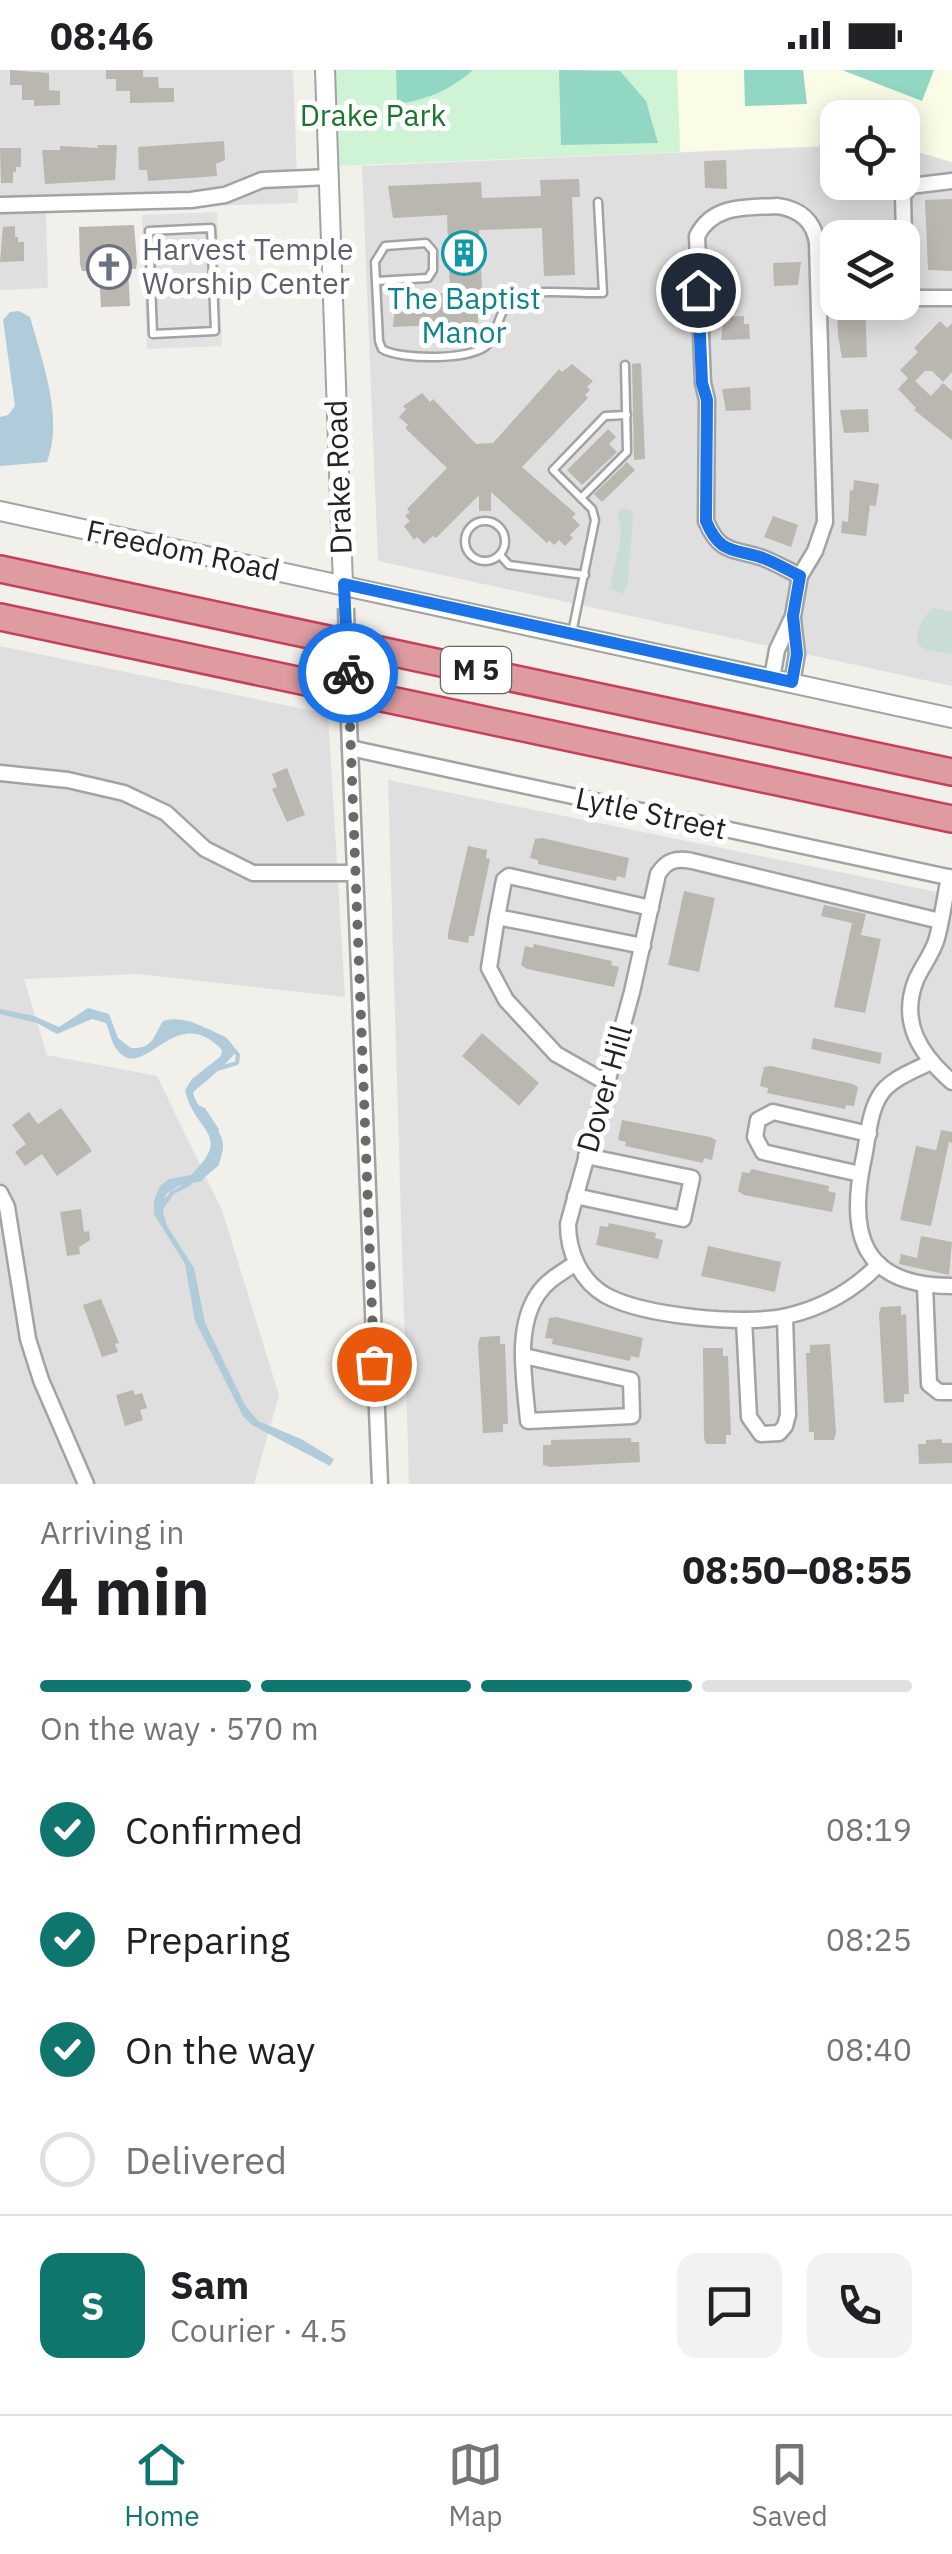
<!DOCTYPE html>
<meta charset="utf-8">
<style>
body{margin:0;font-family:"IBM Plex Sans",sans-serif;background:#f2f2f2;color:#202124;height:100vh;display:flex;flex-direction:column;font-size:38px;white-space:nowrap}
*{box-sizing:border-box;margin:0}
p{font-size:32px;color:#757577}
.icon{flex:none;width:55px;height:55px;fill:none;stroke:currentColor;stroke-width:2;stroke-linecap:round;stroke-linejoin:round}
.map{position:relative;height:1414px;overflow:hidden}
.sheet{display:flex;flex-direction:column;background:#fff;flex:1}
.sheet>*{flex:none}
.fabs{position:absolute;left:820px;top:30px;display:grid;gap:20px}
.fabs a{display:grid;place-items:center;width:100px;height:100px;border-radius:20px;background:#fff;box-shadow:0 5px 25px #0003;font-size:50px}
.pin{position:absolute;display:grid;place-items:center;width:85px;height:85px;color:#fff;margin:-42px;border:5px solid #fff;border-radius:50%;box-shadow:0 2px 10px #0007}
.courier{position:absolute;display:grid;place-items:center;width:100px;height:100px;margin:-50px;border:8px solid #1a73e8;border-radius:50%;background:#fff;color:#222;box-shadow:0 2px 12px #0007}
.overview em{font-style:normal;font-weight:700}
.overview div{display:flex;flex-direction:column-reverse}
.overview{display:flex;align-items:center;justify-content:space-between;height:170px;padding:0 40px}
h1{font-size:65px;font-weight:700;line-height:75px}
.bar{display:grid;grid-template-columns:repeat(4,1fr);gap:15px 10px;align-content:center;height:120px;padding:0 40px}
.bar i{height:12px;border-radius:8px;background:#e0e0e0}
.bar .selected{background:#0f766e}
.bar p{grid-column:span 4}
.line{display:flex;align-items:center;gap:25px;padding:0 40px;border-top:2px solid #e0e0e0}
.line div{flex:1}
.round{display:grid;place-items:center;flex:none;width:105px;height:105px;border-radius:20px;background:#f2f2f2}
ol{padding:0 40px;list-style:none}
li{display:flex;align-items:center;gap:30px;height:110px}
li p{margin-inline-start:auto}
li .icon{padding:10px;border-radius:50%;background:#0f766e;color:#fff;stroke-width:4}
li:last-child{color:#757577}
li i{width:55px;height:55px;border:5px solid #e0e0e0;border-radius:50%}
.status{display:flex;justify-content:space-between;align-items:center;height:70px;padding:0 50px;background:#fff;direction:ltr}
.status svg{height:28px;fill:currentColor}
.menu{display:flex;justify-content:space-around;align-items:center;height:140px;border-top:2px solid #e0e0e0;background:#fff;font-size:28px;color:#757577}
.menu a{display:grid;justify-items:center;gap:5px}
.menu .selected{color:#0f766e}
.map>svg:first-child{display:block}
</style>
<div class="status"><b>08:46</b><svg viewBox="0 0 49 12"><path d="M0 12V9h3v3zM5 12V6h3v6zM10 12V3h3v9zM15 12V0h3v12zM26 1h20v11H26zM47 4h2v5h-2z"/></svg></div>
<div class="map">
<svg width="952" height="1414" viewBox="0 0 952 1414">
<rect width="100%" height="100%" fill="#f1f0ea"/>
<g fill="#e0dfdf" fill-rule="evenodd">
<path d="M0,0H293L298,133L46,141L48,218L0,220Z"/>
<path d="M903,72H911L912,80L952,92V616L378,491L362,96L837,76L838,112H902ZM838,168H902V232H838Z"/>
<path d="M0,576L328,644L345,927L138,904L24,909L47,985L157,1006L222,1140L279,1325L254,1414H0Z"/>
<path d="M388,710L952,825V1414H409Z"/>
</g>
<path fill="#fafce8" d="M677,0H952V92L911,80V72H903L902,48H838L837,75L680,82Z"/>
<g fill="#c9ddd6">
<path d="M626,438L632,441L633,447L628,513L623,524L611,519V512C615,490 626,465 617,445L620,439Z"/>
<path d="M933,538L952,542V584L927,580L917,574C917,558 921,549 933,538Z"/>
</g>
<path fill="#cef4d5" d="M325,0H677L680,82L328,96Z"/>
<g fill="#92d6c4">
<path d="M396,0H473C450,20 427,30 397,34Z"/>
<path d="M559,0L620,1L646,31L658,73L561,75Z"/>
<path d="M744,0H803L807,34L745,36Z"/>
<path d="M842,0H934L922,31Z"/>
</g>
<path fill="#e2e2e2" d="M217,142L222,276L147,279L142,145Z"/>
<g fill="#b0cbd9">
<path d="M19,241L30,247C42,291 64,348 47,392L0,396V347L8,345L15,336L3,250L10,242Z"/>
<path d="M88,938L109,944L118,968L131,978C153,979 153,967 163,951C187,943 220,963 235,982C232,990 203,1014 193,1022C196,1042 224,1056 223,1077C222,1088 207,1101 202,1111L178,1116L166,1124L163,1142L167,1156L194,1198L205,1253L245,1335L258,1351L301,1369L334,1389L330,1396L252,1355L243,1346L195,1251L185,1194L154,1144V1130L160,1116L169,1109L191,1105C234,1063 195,1064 185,1020L192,1009L221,986L222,980C175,930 145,1013 118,981C111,973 110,962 106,953L92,949L57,964L37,953L0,944V939L34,946L59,957Z"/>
</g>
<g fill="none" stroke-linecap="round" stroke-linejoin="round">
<g stroke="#b0cbd9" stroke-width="4">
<path d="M206,960L225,969L238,985L237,993L214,1000"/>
<path d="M194,1035L204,1040L217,1060"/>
<path d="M202,1107L217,1094L221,1079"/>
<path d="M163,1136L172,1123L189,1114"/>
</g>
</g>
<g fill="#bab6b0">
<path d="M10,0L49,3V20L60,21V35L34,36V30H22V15H10Z"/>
<path d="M106,0H143V7H158L159,18H174V32L130,33V21H116V9H106Z"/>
<path d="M224,71L225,90L216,94L217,106L148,111L147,100H139L138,77Z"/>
<path d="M97,75H117L115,110L45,114L42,80H60V76L98,78Z"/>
<path d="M0,78H21V97H16V102H13V113H1Z"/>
<path d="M726,90L727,119L705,118L704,91Z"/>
<path d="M579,109L580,127H572L575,205L544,206L542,158L479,160L483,237L478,238V253L393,257L396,225L450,223L447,145L393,148L388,116L481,112L482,128L541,126L540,110Z"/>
<path d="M952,129V201L928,200L925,130Z"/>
<path d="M134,155L137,192L136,199H128L130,236L101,237L99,201H82L80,194L79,157Z"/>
<path d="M15,156V167H18V172H24V191L0,192L3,157Z"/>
<path d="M801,192L798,215L774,216L773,193Z"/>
<path d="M840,232H865L867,287L842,288L838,265L837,238H841Z"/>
<path d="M744,246V254H749L750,269L721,270L724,247Z"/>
<path d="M940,251L947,258L952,253V302L943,312L932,301H925L915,311L931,326L943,313L952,321V370L914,340L916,338L898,319L908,308L900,300L918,282L914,278Z"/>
<path d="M641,293L645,389L634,390L632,294Z"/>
<path d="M572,294L593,311L587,317L590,320L585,325L588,328L522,397L576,444L572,447L580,455L570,465L573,468L565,476L559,470L554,475L549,470L547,473L491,422V441H479V425L436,468L433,466L424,474L417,467L414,470L404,456L410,451L405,446L410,442L407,439L447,398L405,358L408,355L399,347L406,339L403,336L422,323L430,332L433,329L476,374L493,373L559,299L562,302Z"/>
<path d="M750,317L751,340L726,341L722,319Z"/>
<path d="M868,339L869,362L844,363L840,340Z"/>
<path d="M608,359L616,367L609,374L617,382L582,415L567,400Z"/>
<path d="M627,392L635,400L602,432L594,424Z"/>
<path d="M854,410L879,414L876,436L870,435L866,466L841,463L842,451L848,452L850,420L853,421Z"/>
<path d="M773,446L798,455L791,477L764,467Z"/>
<path d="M287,698L305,745L287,752L272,719L277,717L272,704Z"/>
<path d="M542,768L629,788L625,808L617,806L616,811L538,794V790L530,788L535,769Z"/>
<path d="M468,776L487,780L486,788L490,789L474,866H469L468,873L448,869V863Z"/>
<path d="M684,821L715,828L699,902L668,895Z"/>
<path d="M824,835L866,844L861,865L881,869L865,943L834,937L852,853L821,846Z"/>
<path d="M534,874L612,891L611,895L619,897L614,917L527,899L521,895L525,876L533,878Z"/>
<path d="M482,963L539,1013L519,1036L462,986Z"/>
<path d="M813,968L882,983L880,994L811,979Z"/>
<path d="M771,996L853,1014L858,1017L854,1036L846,1035L845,1039L767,1023L768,1018L760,1016L764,997Z"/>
<path d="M61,1038L92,1081L57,1106L42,1084L25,1096L15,1082L26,1074L12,1055L29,1042L38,1054Z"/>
<path d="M622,1050L710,1067L716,1070L712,1090L704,1088L703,1093L625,1076L626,1072L618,1070Z"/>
<path d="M941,1060L952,1062V1073L949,1072L931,1156L900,1150L916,1076L936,1080Z"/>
<path d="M751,1099L829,1116L828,1121L836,1123L832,1142L744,1125L738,1121L742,1102L750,1103Z"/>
<path d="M81,1139L84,1162L89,1161L90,1170L79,1177L80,1184L67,1186L60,1142Z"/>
<path d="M609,1153L656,1163L655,1168L663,1170L658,1189L596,1175L600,1156L608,1157Z"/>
<path d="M921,1166L952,1172L949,1205L899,1194L901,1184L917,1188Z"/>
<path d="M708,1176L781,1192L775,1222L701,1206Z"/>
<path d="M101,1229L119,1273L115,1274L118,1282L102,1287L83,1235Z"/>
<path d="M901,1236V1245L906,1244L909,1324H904V1332L884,1333L879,1244L881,1237Z"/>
<path d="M556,1247L643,1268L639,1288L631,1286L630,1291L552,1274L553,1269L545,1268L549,1248Z"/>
<path d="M500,1266V1274H505L508,1354H503V1362L483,1363L478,1274L480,1267Z"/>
<path d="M830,1274L836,1363L834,1370H814V1362H809L806,1283H810V1275Z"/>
<path d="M703,1278H723V1286H728L731,1365H726V1374H706L704,1368Z"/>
<path d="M133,1320L135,1325L142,1323L147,1338L140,1340L143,1350L125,1356L116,1325Z"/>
<path d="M631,1368V1372H639L640,1392L550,1397L543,1395V1375H551V1370Z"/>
<path d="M942,1369V1373H952V1393L919,1394L918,1374H926V1370Z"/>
</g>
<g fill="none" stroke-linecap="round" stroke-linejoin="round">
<g stroke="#a3a3a3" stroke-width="11">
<g id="service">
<path d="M211,158L215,261L153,264L149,161Z"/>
<path d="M376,211L428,208L433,200V181L426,173L385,176L375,192L379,271L382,279C399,290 474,291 488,274C501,257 498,231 523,225C547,219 578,224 603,223L598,132"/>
<path d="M581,428L627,382L625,295"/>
<circle cx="485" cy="471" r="20"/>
<path d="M500,485L509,495L585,505"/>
<path d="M572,563L595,450L592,439L553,400L605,346L627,345"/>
</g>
</g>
<g stroke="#a3a3a3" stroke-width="19">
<g id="minor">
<path d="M952,111L910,116L903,126L905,210L912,224L918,228H952"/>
<path d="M0,135L191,130L225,125L262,110L330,107"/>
<path d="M777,136C800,139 814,151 817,173L825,452L815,481L800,506C788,500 776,493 763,488C734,478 720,485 706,451L707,330L703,313L697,166C713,134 746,138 777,136Z"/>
<path d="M772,608L777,580L793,546L800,506"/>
<path d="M792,613L797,584L793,549"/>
<path d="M349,653L380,1414"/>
<path d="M350,678L952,808"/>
<path d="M0,703L68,710L124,723L166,743L205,779L253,803H354"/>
<path d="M949,807C945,827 942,849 937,868C933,883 922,896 916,910C899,953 921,985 952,1012"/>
<path d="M497,847L504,810L509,806L651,838"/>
<path d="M929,993C913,1001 888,1010 879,1027C869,1044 868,1068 864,1087C847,1165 862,1216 952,1216"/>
<path d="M607,1013L556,984L506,930L489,898L497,847L643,876"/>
<path d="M860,1104L763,1082L755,1067L758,1050L773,1042L869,1064"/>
<path d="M0,1123L7,1137L28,1269L41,1310L86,1414"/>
<path d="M575,1126L683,1149L692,1108L586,1086"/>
<path d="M879,1194C854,1220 822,1238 787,1246C744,1256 643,1246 605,1225C580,1210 568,1182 568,1154L632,922L658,804C667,790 676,788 692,791L940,851"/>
<path d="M925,1216L929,1314L939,1322H952"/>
<path d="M744,1250L749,1347L761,1364L779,1363L785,1356L788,1345L785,1247"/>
<path d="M524,1286L631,1310L632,1346L528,1351C525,1312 514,1259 538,1224C547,1210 563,1202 576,1193"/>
</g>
</g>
<g stroke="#a3a3a3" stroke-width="22">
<g id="tertiary">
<path d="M325,0L343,515"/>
<path d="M0,441L952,648"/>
</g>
</g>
<g stroke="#c83e5c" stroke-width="30">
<g id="motorway">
<path d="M0,499L952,702"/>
<path d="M0,547L952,749"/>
</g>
</g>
<use href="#service" stroke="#fff" stroke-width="6"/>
<use href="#minor" stroke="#fff" stroke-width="14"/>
<use href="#tertiary" stroke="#fff" stroke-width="18"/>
<use href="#motorway" stroke="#de9ca0" stroke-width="25"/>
<g stroke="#a3a3a3" stroke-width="19" stroke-linecap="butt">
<path id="minor-bridge" d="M346,538L349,653"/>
</g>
<use href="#minor-bridge" stroke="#fff" stroke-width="14"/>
</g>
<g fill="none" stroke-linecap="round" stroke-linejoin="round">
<path stroke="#6a6a68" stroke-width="10" stroke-dasharray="0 18" d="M348,603L374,1294"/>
<path stroke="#1a73e8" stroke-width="12" d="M348,603L344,514L792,612L797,584L793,546L800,506C788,500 776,493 763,488C734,478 720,485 706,451L707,330L702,313L698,220"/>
</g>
<defs>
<g id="building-ring" transform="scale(2.25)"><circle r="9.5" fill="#fff" stroke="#0f9aa8" stroke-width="1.5"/><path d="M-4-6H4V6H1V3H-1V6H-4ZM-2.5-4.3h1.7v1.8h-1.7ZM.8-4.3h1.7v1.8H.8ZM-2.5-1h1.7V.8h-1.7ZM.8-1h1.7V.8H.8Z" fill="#0f9aa8"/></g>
<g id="church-ring" transform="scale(2.25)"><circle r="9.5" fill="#fff" stroke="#6b7280" stroke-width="1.5"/><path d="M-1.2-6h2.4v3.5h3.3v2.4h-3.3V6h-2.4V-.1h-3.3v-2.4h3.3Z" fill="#6b7280"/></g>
</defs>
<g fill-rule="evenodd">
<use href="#building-ring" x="464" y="183"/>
<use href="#church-ring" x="109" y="197"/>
</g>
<g text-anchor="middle" stroke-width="10" stroke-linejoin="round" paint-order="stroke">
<rect fill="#fff" stroke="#646464" stroke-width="2.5" x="441" y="577" width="70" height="46" rx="8"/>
<g font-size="28" font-weight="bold" fill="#222">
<text x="476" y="610">M 5</text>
</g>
<g font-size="30" fill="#19772d" stroke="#fff">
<text x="373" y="56">Drake Park</text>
</g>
<g font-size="30" fill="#5b616d" stroke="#fff" text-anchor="start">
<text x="142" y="190">Harvest Temple<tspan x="142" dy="34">Worship Center</tspan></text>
</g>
<g font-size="30" fill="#0d838f" stroke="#fff">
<text x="464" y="239">The Baptist<tspan x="464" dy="34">Manor</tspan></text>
</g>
<g font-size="30" fill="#222" stroke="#fff">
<text transform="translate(339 407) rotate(-92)" y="10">Drake Road</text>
<text transform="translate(183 481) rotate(12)" y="10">Freedom Road</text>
<text transform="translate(651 744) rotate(12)" y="10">Lytle Street</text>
<text transform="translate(605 1019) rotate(-74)" y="10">Dover Hill</text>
</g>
</g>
</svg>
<div class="fabs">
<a><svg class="icon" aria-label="locate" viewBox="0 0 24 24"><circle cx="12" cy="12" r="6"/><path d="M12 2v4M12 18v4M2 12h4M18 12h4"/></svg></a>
<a><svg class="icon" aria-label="layers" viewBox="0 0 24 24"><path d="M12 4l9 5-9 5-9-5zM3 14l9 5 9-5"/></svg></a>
</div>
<div class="pin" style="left:374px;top:1294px;background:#ea580c"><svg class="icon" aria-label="bag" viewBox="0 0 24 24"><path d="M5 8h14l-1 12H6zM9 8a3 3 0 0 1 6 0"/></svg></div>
<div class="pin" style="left:698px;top:220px;background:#1f2937"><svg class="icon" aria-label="home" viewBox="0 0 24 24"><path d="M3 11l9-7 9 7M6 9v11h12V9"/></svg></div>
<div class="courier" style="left:348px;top:603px"><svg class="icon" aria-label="bike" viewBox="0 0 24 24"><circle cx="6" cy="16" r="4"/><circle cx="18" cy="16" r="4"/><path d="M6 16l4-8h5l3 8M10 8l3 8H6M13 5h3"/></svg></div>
</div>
<section class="sheet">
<div class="overview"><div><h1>4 min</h1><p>Arriving in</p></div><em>08:50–08:55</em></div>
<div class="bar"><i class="selected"></i><i class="selected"></i><i class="selected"></i><i></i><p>On the way · 570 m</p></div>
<ol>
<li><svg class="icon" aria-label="check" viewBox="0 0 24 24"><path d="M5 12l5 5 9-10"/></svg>Confirmed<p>08:19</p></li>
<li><svg class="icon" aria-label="check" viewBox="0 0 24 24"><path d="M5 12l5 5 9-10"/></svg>Preparing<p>08:25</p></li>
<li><svg class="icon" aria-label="check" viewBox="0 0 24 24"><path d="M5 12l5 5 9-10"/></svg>On the way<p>08:40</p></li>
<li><i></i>Delivered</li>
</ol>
<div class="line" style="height:180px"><b class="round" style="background:#0f766e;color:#fff">S</b><div><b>Sam</b><p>Courier · 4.5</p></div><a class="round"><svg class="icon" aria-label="chat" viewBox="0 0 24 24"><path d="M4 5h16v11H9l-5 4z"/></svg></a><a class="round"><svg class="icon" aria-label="phone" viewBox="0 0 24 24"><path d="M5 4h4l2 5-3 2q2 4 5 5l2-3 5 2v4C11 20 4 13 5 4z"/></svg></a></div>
</section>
<nav class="menu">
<a class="selected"><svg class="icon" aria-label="home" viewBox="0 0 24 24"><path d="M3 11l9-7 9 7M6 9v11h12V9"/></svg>Home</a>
<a><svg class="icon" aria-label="map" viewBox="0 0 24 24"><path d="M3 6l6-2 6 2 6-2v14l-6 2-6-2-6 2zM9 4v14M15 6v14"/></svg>Map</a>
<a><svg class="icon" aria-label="saved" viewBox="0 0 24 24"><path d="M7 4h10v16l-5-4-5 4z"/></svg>Saved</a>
</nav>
